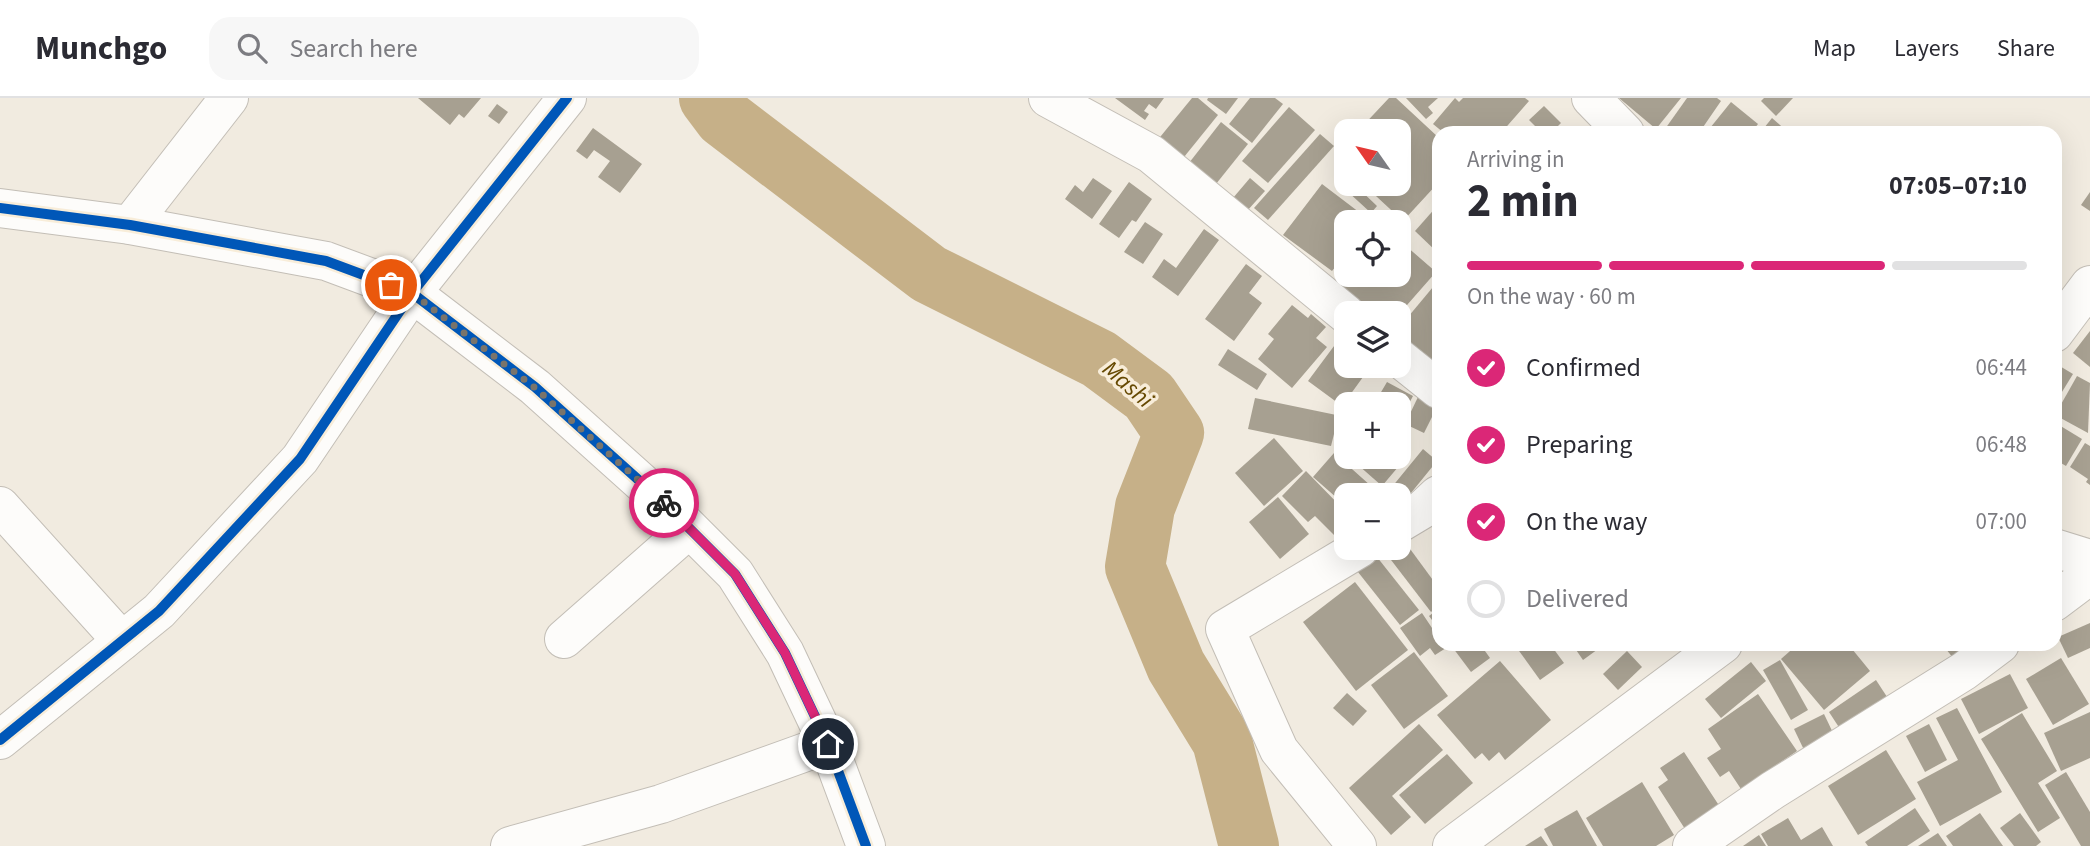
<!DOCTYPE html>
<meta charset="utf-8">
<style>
body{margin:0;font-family:"Source Sans 3",sans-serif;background:#f7f7f7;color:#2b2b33;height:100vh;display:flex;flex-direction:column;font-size:26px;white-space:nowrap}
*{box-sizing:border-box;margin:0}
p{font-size:23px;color:#7c7c81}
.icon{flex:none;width:38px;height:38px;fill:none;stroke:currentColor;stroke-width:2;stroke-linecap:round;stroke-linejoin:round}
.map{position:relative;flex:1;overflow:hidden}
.sheet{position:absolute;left:1432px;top:28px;width:630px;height:525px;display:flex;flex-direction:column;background:#fff;border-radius:21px;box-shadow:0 7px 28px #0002}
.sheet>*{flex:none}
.needle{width:46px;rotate:304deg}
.controls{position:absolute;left:1334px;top:21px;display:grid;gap:14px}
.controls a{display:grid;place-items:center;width:77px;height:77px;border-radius:14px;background:#fff;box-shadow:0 7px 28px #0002;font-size:35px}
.pin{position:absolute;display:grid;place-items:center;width:60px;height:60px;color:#fff;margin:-30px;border:4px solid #fff;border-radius:50%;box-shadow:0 2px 7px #0007}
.courier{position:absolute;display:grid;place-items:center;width:70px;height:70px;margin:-35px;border:5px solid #db2777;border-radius:50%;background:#fff;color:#222;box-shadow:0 2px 9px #0007}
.overview em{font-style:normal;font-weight:700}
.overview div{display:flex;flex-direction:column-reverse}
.overview{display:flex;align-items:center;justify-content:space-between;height:119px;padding:0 35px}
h1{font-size:46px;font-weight:700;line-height:52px}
.bar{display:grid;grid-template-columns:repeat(4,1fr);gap:10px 7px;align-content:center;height:84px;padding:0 35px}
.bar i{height:9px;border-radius:5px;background:#e1e1e2}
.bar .active{background:#db2777}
.bar p{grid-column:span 4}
ol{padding:0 35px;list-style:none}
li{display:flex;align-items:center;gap:21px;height:77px}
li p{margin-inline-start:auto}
li .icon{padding:7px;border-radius:50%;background:#db2777;color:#fff;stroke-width:4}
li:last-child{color:#7c7c81}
li i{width:38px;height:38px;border:4px solid #e1e1e2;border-radius:50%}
header{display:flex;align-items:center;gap:42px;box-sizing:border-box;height:98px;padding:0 35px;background:#fff;border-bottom:2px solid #e1e1e2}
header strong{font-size:33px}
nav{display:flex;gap:38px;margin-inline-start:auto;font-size:24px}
.search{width:490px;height:63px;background:#f7f7f7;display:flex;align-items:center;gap:18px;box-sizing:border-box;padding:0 24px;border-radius:21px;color:#7c7c81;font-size:26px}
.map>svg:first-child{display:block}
</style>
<header>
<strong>Munchgo</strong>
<div class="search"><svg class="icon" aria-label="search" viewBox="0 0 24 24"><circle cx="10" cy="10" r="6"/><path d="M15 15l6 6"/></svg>Search here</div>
<nav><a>Map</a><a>Layers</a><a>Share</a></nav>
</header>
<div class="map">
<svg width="2090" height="748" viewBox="0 0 2090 748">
<rect width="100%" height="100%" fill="#f1ebe0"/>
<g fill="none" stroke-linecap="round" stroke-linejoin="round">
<path stroke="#c6b088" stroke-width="60" d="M709,0L724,20L929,176L1099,261L1149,298L1174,335L1145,409L1135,469L1176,568L1222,643L1249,748"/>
</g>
<g fill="#a7a091">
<path d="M418,0H481L464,20L459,16L450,27Z"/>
<path d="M1115,0H1164L1156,11L1149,6L1144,13L1149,16L1145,22Z"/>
<path d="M1192,0H1198L1218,17L1180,64L1156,44Z"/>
<path d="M1208,0H1238L1226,16L1207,2Z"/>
<path d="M1250,0H1275L1283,6L1252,45L1229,26Z"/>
<path d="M1389,0H1396L1438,39V85L1403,123L1363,86H1398V33H1358Z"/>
<path d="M1406,0H1438L1428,9L1433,15L1426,21Z"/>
<path d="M1455,0L1459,4L1463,0H1525L1529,3L1501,35H1444L1433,26Z"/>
<path d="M1619,0H1681L1656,31Z"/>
<path d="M1687,0H1717L1721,3L1699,35H1670L1665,31Z"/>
<path d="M1764,0H1793L1776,18L1761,3Z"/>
<path d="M1731,4L1758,26L1751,35H1706Z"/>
<path d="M497,6L508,14L499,26L488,18Z"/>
<path d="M1544,8L1561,25L1551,35H1542L1529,22Z"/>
<path d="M1289,9L1315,32L1268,85L1242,63Z"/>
<path d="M1772,20L1789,35H1760Z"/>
<path d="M1221,24L1248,46L1216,86L1189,65Z"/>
<path d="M593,30L642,66L620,95L598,79L610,63L594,52L587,61L576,53Z"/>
<path d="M1320,36L1334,48L1268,122L1254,110Z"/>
<path d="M1346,47V70L1334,59Z"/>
<path d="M1341,73L1346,78V86H1354L1377,108L1371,115L1334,81Z"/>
<path d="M1093,80L1112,93L1092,121L1065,101L1075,87L1083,94Z"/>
<path d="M1250,80L1265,93L1247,113L1233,100Z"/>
<path d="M1129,84L1152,101L1136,124L1132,122L1119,140L1099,126Z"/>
<path d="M1322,86L1372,124H1346V156L1332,173L1283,137Z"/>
<path d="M2090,94V113L2081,107Z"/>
<path d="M1438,107V155L1415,133Z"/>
<path d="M1145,124L1163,136L1143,166L1124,154Z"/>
<path d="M1204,131L1219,142L1178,198L1152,179L1164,161L1176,170Z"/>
<path d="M1398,141L1436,174L1400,215H1369L1336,187L1344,177H1398Z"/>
<path d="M1246,166L1262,178L1249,195L1262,205L1234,243L1205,221Z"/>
<path d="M1438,183V268L1398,234V231Z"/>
<path d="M1292,207L1308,220L1311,216L1326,229L1316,240L1327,249L1292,290L1258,261L1274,241L1268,236Z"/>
<path d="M2090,233V269L2073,255Z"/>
<path d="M1337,244L1346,250V268H1371L1342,308L1308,283Z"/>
<path d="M1228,251L1267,276L1257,292L1218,267Z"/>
<path d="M2058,267L2073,276L2054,307V273Z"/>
<path d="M2077,278L2090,285L2088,335L2055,317Z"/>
<path d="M1387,284L1413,298L1398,326V306H1374Z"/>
<path d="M1418,299L1437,309L1424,335L1405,326Z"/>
<path d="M1255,300L1346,319V334L1335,332L1331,348L1248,331Z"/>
<path d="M2054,324L2082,341L2066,368L2054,361Z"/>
<path d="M1274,340L1303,373L1264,408L1235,375Z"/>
<path d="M2085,345L2090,348V387L2086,384L2088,381L2070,369Z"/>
<path d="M1423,351L1437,363L1402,406L1398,403V397H1391L1387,395Z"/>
<path d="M1334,355L1380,396L1379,397H1346V408L1313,379Z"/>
<path d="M1398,357L1404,362L1382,388L1349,359H1398Z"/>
<path d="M1306,373L1346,414V438L1340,443L1315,418L1308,424L1282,398Z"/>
<path d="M1278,399L1309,436L1280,461L1249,424Z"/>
<path d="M1405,444L1438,489V508L1431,514L1388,458Z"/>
<path d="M1377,459L1419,512L1400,527L1358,474Z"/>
<path d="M1355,484L1408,552L1356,593L1303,524Z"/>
<path d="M1438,511V530L1429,518Z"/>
<path d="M1422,515L1438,539V546H1443L1446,550L1435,557L1430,550L1420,558L1400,530Z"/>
<path d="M2090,525V550L2068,560L2058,539Z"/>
<path d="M1450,546H1480L1490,560L1471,574Z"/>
<path d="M1514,546H1550L1564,565L1540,582Z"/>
<path d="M1572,546H1605L1583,562Z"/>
<path d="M1798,546H1848L1870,573L1824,612L1781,561Z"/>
<path d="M1942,546H1975L1961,570Z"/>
<path d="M1627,553L1642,569L1618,592L1603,576Z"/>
<path d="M1414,554L1448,598L1404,631L1371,587Z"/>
<path d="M2061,560L2089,606L2053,627L2026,581Z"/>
<path d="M1780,562L1808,612L1791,622L1763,572Z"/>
<path d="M1500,563L1551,622L1505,662L1499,654L1489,663L1482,655L1475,661L1437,617Z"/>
<path d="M1751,564L1766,583L1721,620L1705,601Z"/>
<path d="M2010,576L2028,610L1979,636L1961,601Z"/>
<path d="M1876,582L1891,605L1844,637L1829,614Z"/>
<path d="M1347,595L1367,613L1353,628L1333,610Z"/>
<path d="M1758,596L1797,653L1741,691L1729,673L1720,679L1707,660L1721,651L1708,631Z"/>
<path d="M1957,610L2002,694L1940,728L1917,684L1958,662L1936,620Z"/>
<path d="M2090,614V660L2061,673L2044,635Z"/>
<path d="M2022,615L2057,673L2038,685L2060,720L2038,734L1981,641Z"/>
<path d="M1824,616L1835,639L1805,654L1794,631Z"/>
<path d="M1419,626L1443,652L1392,698L1411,719L1391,737L1349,690Z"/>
<path d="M1929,626L1947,662L1925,674L1906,638Z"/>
<path d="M1886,652L1916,701L1858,737L1828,688Z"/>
<path d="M1684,654L1720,709L1685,731L1658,689L1668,682L1660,670Z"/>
<path d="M1447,656L1473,685L1425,726L1399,697Z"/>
<path d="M2066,674L2090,714V748H2081L2045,687Z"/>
<path d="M1642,684L1674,737L1656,748H1603L1586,720Z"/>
<path d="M1915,710L1930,733L1907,748H1868L1865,744Z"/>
<path d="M1577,712L1597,748H1553L1544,731Z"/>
<path d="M1980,715L2003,748H1953L1946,738Z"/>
<path d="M2020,715L2041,744L2036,748H2014L2000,730Z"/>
<path d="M1788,720L1801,742L1822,729L1833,748H1768L1761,736Z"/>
<path d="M1938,735L1947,748H1918Z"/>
<path d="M1759,737L1766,748H1743Z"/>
<path d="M1541,738L1548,748H1525Z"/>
</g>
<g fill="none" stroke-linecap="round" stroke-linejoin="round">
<g stroke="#c3beb6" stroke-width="40">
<g id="minor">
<path d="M1048,0L1151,56L1346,216"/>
<path d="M1591,0L1625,35"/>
<path d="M0,110L130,127L326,163L412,195L535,289L662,403L735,476L785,555L828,646L866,748"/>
<path d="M130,127L229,0"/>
<path d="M2054,235L2090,187"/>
<path d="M1398,259L1438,291"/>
<path d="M0,408L122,543"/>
<path d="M1398,426L1423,411L1438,397"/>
<path d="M2054,450L2090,461"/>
<path d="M2054,504L2090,477"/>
<path d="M564,541L689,431"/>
<path d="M0,642L159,513L300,361L412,195L567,0"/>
<path d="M510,748L661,706L828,646"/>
<path d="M1357,748L1279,652L1225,531L1360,450"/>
<path d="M1452,748L1723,546"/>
<path d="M1692,748L1773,692L1964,573L2000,546"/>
</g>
</g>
<use href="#minor" stroke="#fdfcfa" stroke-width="38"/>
<g stroke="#f8edd9" stroke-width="15">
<g id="cycleway">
<path d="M0,110L130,127L326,163L412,195L535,289L662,403L735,476L785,555L828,646L866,748"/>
<path d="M0,642L159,513L300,361L412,195L567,0"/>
</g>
</g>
<use href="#cycleway" stroke="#0057b8" stroke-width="10"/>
</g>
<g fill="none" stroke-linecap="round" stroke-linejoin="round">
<path stroke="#79746b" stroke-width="7" stroke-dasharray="0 12.6" d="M391,187L412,195L534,289L664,405"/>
<path stroke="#db2777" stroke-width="9" d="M664,405L735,476L785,555L828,646"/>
</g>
<g text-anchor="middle" stroke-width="7" stroke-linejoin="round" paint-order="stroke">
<g font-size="24" font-style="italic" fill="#664902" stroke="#f8edd9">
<text transform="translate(1128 286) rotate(41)" y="8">Mashi</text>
</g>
</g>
</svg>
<div class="controls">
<a><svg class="needle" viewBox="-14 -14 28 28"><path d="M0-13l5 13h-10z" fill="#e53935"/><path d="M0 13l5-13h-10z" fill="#7c7c81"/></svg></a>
<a><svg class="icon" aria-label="locate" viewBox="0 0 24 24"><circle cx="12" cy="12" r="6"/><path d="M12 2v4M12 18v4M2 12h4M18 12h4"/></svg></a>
<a><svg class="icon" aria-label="layers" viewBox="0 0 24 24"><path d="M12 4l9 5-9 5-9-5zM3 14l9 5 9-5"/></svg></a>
<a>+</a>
<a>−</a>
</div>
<div class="pin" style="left:391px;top:187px;background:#ea580c"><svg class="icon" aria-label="bag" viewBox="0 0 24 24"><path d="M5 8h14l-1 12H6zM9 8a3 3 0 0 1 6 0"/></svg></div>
<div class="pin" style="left:828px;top:646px;background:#1f2937"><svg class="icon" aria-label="home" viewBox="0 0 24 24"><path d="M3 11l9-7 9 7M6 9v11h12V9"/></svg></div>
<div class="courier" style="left:664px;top:405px"><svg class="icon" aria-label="bike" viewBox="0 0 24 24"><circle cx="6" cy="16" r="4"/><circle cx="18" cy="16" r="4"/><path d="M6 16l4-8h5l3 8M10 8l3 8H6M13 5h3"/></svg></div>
<section class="sheet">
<div class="overview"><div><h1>2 min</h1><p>Arriving in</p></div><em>07:05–07:10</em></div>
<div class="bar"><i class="active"></i><i class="active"></i><i class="active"></i><i></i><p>On the way · 60 m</p></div>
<ol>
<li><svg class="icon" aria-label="check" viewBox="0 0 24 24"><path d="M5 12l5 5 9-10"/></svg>Confirmed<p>06:44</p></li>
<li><svg class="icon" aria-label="check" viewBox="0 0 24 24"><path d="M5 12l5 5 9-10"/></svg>Preparing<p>06:48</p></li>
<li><svg class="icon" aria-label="check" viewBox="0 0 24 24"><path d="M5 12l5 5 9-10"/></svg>On the way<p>07:00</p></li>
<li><i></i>Delivered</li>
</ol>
</section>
</div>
